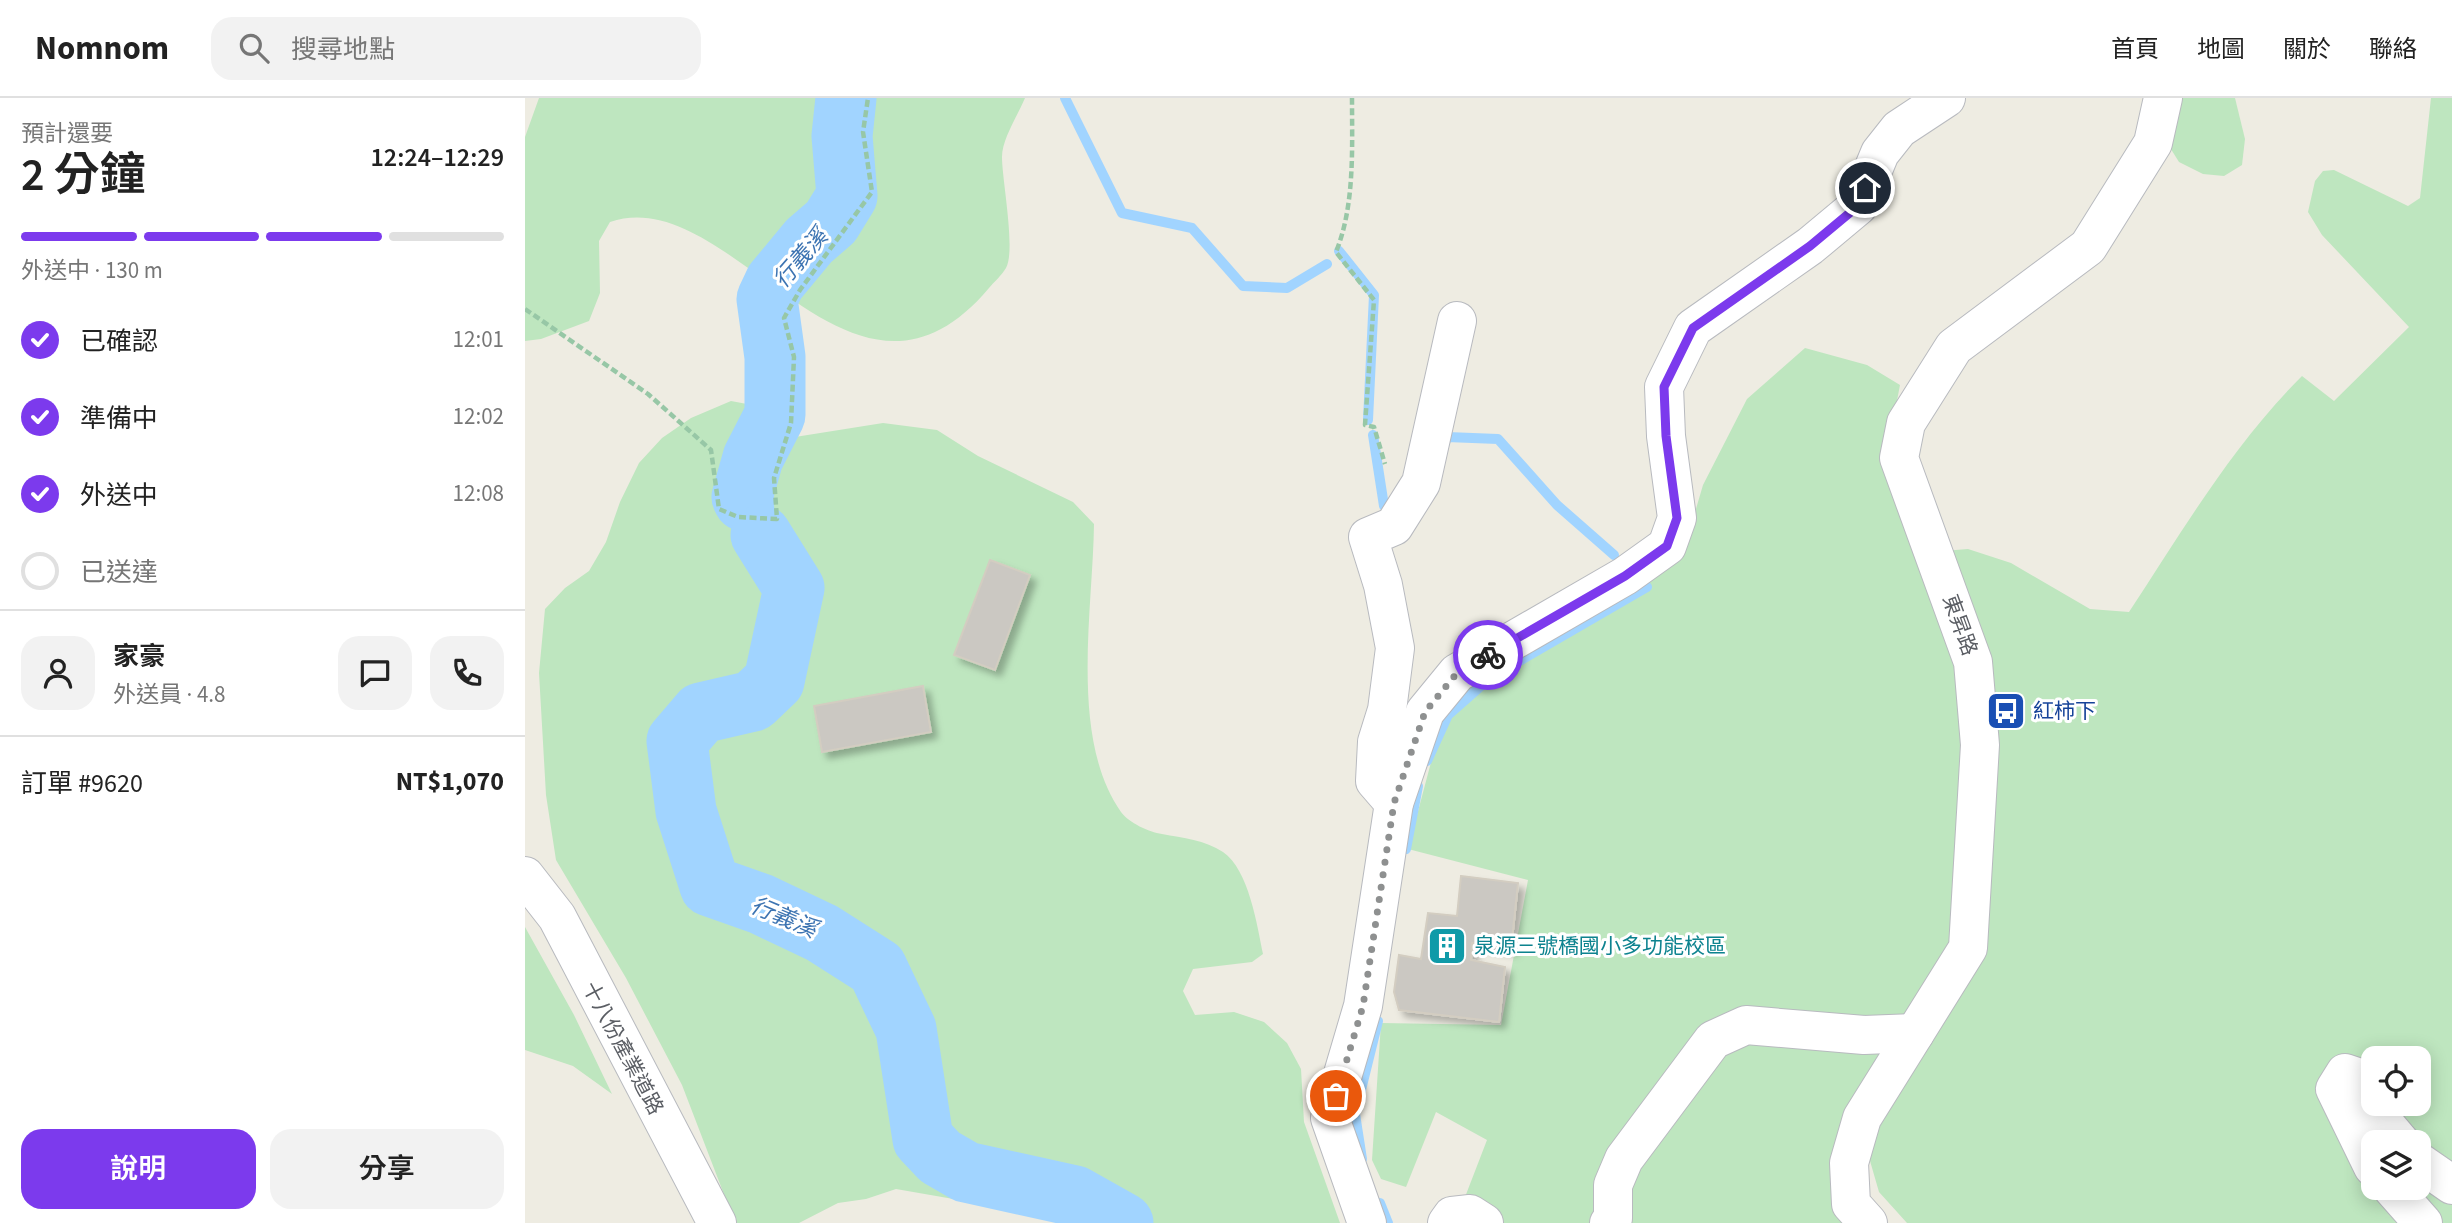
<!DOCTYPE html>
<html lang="zh-TW">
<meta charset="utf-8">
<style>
body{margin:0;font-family:"Source Sans 3","Noto Sans TC",sans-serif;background:#f2f2f2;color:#222;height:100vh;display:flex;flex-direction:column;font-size:26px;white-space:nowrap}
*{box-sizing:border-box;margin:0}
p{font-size:23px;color:#767676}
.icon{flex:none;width:38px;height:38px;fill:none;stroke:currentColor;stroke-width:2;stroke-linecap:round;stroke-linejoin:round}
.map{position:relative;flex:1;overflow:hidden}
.side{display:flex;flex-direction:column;background:#fff;width:525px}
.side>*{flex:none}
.tools{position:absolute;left:1836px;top:948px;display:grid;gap:14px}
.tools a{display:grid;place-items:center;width:70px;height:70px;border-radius:14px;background:#fff;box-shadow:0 4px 18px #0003;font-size:35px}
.pin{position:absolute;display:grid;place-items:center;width:60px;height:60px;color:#fff;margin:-30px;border:4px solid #fff;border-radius:50%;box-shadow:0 2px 7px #0007}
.courier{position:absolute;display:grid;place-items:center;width:70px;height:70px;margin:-35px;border:5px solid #7c3aed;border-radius:50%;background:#fff;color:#222;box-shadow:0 2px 9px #0007}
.head em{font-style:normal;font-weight:600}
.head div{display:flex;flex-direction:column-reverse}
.head{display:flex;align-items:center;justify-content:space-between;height:119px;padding:0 21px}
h1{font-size:46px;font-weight:600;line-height:52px}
.bar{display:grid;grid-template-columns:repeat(4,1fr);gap:10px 7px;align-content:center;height:84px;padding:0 21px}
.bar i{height:9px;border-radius:5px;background:#e0e0e0}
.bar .current{background:#7c3aed}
.bar p{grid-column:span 4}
.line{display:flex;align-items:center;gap:18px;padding:0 21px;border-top:2px solid #e0e0e0}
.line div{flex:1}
.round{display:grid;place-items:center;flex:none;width:74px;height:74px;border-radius:21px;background:#f2f2f2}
ol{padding:0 21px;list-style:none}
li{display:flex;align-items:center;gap:21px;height:77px}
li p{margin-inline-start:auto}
li .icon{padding:7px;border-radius:50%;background:#7c3aed;color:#fff;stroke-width:4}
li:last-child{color:#767676}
li i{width:38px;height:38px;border:4px solid #e0e0e0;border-radius:50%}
.button{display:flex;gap:14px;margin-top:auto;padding:14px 21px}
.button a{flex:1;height:80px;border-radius:21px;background:#7c3aed;color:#fff;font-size:28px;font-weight:600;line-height:80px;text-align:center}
.button a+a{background:#f2f2f2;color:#222}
header{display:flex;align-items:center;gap:42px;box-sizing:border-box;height:98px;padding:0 35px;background:#fff;border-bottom:2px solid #e0e0e0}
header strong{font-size:33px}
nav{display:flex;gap:38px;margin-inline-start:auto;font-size:24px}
.search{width:490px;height:63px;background:#f2f2f2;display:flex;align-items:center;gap:18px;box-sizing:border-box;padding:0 24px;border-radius:21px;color:#767676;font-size:26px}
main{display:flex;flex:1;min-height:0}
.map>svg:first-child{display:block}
</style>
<header>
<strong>Nomnom</strong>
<div class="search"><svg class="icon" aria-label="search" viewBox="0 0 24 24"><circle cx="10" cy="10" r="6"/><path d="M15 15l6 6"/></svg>搜尋地點</div>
<nav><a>首頁</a><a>地圖</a><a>關於</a><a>聯絡</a></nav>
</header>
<main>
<section class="side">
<div class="head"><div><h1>2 分鐘</h1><p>預計還要</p></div><em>12:24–12:29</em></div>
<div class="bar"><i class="current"></i><i class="current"></i><i class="current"></i><i></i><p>外送中 · 130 m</p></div>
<ol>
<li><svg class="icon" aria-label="check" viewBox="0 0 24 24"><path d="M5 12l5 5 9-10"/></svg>已確認<p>12:01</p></li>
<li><svg class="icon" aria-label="check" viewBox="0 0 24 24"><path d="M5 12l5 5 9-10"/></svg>準備中<p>12:02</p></li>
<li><svg class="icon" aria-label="check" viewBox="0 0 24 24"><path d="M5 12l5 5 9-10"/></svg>外送中<p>12:08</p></li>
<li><i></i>已送達</li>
</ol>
<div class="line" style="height:126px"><a class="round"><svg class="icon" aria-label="person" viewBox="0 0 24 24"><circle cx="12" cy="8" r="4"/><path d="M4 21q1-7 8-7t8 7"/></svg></a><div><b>家豪</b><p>外送員 · 4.8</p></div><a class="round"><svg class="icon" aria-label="chat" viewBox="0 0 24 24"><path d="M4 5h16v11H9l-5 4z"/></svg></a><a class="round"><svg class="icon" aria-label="phone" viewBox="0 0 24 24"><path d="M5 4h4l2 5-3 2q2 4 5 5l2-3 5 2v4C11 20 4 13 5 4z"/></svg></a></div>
<div class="line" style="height:91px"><div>訂單 #9620</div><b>NT$1,070</b></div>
<div class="button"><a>說明</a><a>分享</a></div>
</section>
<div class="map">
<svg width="1927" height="1125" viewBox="0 0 1927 1125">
<defs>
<filter id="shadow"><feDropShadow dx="6" dy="6" stdDeviation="3.5" flood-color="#0004"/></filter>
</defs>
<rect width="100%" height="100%" fill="#eeece2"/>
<g fill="#bee6bf" fill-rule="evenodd">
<path d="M14,0H500C493,17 477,41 477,59C477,82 491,152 481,170C477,177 469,184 464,190C326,354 208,82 85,124L74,143L75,195L64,223L16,241L0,243V39Z"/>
<path d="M1644,0H1710L1720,41L1717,67L1699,78L1678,76L1654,64L1644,48Z"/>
<path d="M1906,0H1927V1125H1382L1354,1094L1341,1049L1451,855L1463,647L1418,453L1443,451L1486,465L1565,511L1604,514C1658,432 1707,348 1777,278L1809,303L1884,229L1797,137L1783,114L1790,83L1798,73L1809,72L1883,108L1895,100ZM1848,961H1894V1006H1848ZM1848,1045H1894V1090H1848Z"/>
<path d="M1280,250L1342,267L1375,287L1369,318L1439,568L1427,849L1339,990L1331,1125H930L962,1042L911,1014L881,1089L856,1081L847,1062L856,925L976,927L1003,782L883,751L909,653L931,605L963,571L1168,421L1178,387L1222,301Z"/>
<path d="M206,303L238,309L270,339L358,325L412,332L453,358L548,404L569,426C568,512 544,640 596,714C604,725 624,734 637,736C658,740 680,742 698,754C724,772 732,827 738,856L727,864L668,871L658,893L670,917L709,914L739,924L762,945L776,971L779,1024L815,1125H541L531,1119L371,1091L341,1101L313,1105L274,1125H210L157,987L101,880L31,762L21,697L14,575L20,511L40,490L64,473L81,444L95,404L114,365L137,340L166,320Z"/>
<path d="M0,829L49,917L87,996L48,968L0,952Z"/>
</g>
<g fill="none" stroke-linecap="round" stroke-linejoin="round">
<g stroke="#a1d4ff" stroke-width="10">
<path d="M540,0L597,115L667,130L718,188L762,190L802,166"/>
<path d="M814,153L849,197L843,322"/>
<path d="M848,337L859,408"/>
<path d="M919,348L922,339L973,341L1032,407L1089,457"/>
<path d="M902,663L923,617L965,580L1122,489"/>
<path d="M881,751L893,688"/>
<path d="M837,1061L830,1016L853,923"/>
<path d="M855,1105L863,1125"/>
</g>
<g stroke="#a1d4ff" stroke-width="61">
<path d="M219,403L217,399L228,360L250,317V259L242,201L250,184L284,143L306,124L322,98L317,38L321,0"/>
<path d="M236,437L269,490L249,583L228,603L176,615L152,643L161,713L185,788L236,806L297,835L352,870L381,931L398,1041L415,1059L441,1074L550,1098L598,1125"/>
</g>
</g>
<g fill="#cbc8c2" stroke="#d3cdc1" stroke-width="2" filter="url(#shadow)">
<path d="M465,462L505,477L470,572L429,557Z"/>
<path d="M398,588L406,634L297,654L289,608Z"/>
<path d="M936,778L993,785L986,851L947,845L946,862L980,869L974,924L874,912L869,894L874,857L896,861L903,815L932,818Z"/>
</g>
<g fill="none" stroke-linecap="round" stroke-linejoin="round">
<g stroke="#b8babf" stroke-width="40">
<g id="minor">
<path d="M869,705L850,683L852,644L862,612L870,550L858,487L843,439L869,428L896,385L932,223"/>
<path d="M0,778L32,819L192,1125"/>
<path d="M1848,1006L1838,981L1820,975L1810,991L1848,1069"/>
<path d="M1848,1006L1854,1019L1876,1045"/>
<path d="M1894,1064L1927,1087"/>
<path d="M1867,1090L1898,1125"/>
<path d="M842,1125L805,1020L838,908L869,705L900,614L932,575L1100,478L1142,448L1152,420L1141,338L1139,289L1168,230L1285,148L1333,108L1355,55L1374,31L1421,0"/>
<path d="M922,1125L927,1118L945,1116L959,1125"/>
<path d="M1084,1125L1088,1120V1087L1099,1061L1188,942L1221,927L1339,937L1390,935"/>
<path d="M1343,1125L1326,1106L1324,1065L1337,1020L1443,850L1455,647L1448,564L1374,360L1381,325L1429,249L1563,149L1628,45L1638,0"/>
</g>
</g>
<g stroke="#97c7a6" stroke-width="4.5" stroke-dasharray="7 3.5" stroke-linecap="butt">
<path d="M827,0C827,50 830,107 811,154L849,202L840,327L849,329L860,366"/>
<path d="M0,211L123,296L186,352L194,411L213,419L252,421L249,380L266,325L269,259L259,220L275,192L347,94L338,34L343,0"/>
</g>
<use href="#minor" stroke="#fff" stroke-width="38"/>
</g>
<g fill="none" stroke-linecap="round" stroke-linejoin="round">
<path stroke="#8e9090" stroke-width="7" stroke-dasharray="0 12.6" d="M811,998L838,908L869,705L900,614L932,575L963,557"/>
<path stroke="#7c3aed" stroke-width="9" d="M963,557L1100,478L1142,448L1152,420L1141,338L1139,289L1168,230L1285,148L1333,108L1340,90"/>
</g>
<defs>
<g id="bus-square" transform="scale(2.0125)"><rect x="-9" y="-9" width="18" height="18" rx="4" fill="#1a4fb4" stroke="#fff"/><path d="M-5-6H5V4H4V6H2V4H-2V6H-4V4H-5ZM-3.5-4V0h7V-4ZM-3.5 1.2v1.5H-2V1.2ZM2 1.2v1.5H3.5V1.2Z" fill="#fff"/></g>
<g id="building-square" transform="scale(2.0125)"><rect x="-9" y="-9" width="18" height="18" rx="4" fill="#0f9aa8" stroke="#fff"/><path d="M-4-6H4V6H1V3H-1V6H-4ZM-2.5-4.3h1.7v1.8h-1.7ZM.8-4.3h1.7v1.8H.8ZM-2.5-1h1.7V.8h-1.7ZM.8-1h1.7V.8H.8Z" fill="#fff"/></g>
</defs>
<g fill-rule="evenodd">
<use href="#bus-square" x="1481" y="613"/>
<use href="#building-square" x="922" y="848"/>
</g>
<g text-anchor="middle" stroke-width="6" stroke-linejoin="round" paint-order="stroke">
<g font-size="21" fill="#5b5e64" stroke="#fff">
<text transform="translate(1435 527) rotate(70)" y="7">東昇路</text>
<text transform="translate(98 950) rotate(62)" y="7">十八份產業道路</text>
</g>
<g font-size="21" fill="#164399" stroke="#fff" text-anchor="start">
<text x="1508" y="620">紅柿下</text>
</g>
<g font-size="21" fill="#0d838f" stroke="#fff" text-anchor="start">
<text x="949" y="855">泉源三號橋國小多功能校區</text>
</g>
<g font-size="23" font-style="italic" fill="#3d74b2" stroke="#fff">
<text transform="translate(275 160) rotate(-49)" y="8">行義溪</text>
<text transform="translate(259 819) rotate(23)" y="8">行義溪</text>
</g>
</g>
</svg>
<div class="tools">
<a><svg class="icon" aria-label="locate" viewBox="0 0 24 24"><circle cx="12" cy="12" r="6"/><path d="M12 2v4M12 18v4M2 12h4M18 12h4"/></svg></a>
<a><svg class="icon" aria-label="layers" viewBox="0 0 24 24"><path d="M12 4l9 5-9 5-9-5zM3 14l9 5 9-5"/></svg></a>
</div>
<div class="pin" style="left:811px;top:998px;background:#ea580c"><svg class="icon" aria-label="bag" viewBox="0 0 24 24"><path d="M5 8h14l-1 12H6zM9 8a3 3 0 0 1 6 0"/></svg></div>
<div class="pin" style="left:1340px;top:90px;background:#1f2937"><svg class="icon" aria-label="home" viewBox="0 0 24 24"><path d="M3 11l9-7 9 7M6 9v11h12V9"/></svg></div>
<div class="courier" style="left:963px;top:557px"><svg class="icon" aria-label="bike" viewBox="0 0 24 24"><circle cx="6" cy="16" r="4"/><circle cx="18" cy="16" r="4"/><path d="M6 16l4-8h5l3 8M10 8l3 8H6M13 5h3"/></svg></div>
</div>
</main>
